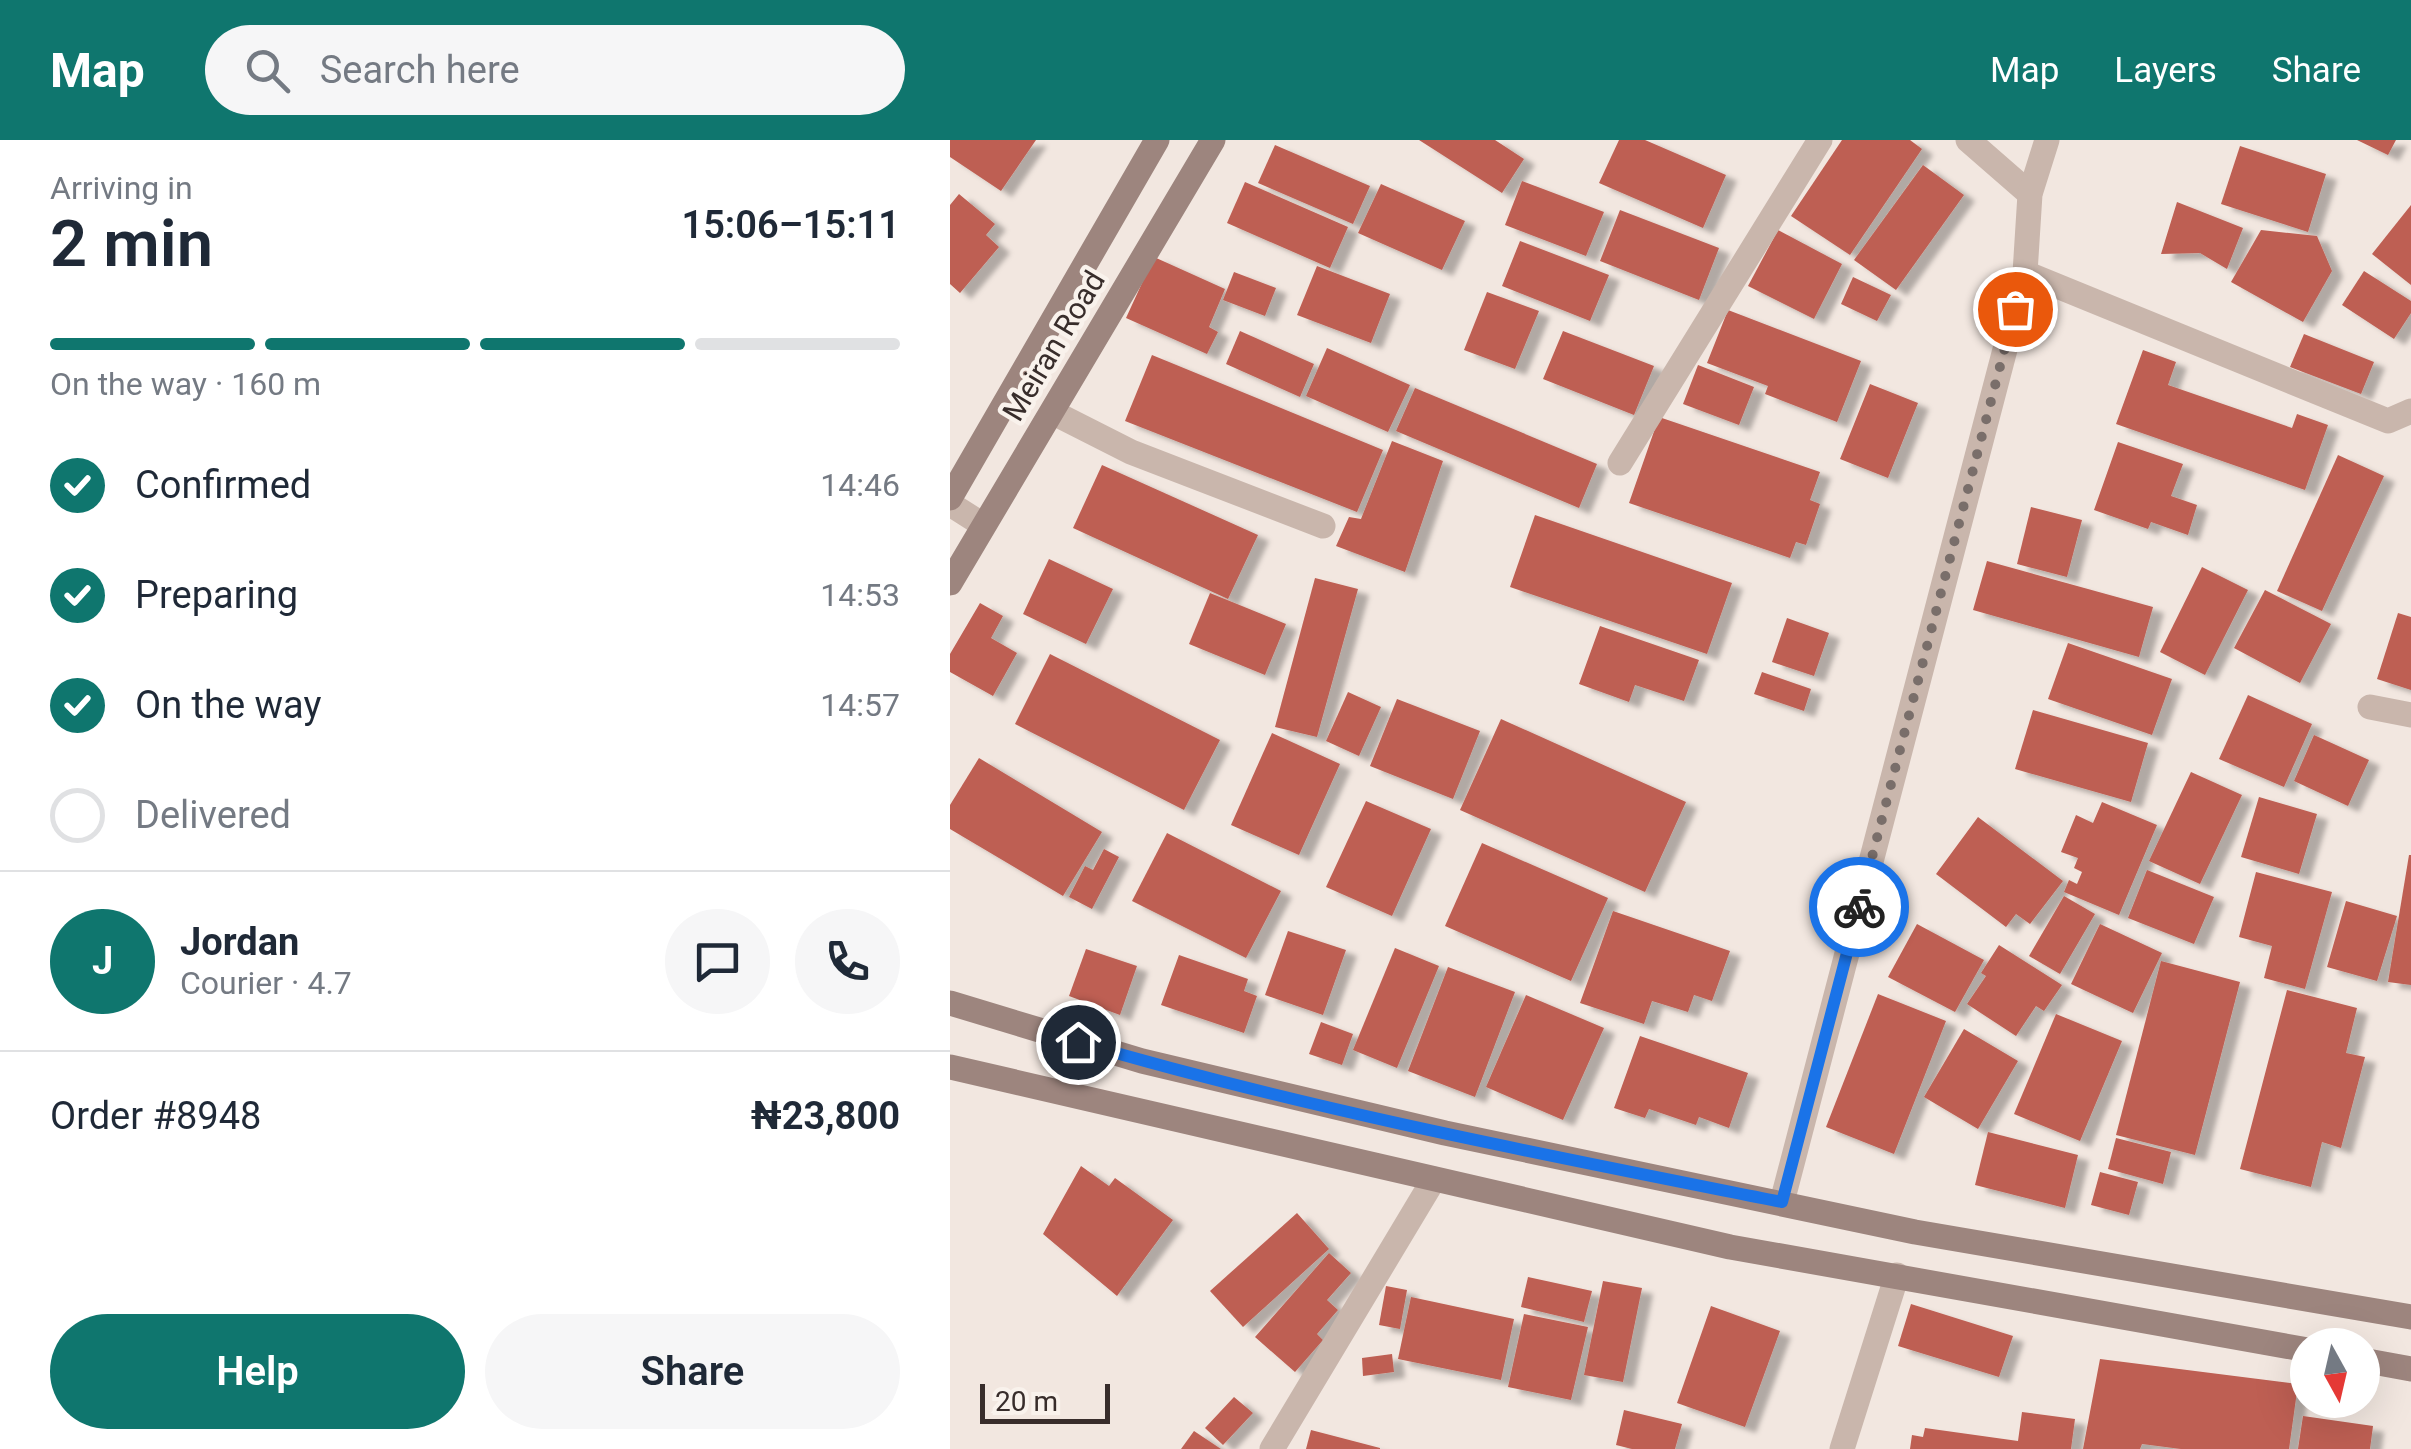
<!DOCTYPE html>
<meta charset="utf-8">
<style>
body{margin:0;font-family:Roboto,sans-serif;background:#f6f6f7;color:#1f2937;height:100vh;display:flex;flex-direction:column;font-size:38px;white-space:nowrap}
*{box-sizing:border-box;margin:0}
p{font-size:32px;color:#747a83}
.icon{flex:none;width:55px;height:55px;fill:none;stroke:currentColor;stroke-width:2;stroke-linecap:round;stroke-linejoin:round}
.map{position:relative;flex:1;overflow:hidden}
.details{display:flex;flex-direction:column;background:#fff;width:950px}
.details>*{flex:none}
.needle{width:65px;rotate:172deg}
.tools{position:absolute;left:1340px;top:1188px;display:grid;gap:20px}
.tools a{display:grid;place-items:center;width:90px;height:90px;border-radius:50%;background:#fff;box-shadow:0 10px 40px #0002;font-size:50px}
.scale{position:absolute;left:30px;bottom:25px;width:130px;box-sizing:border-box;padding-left:10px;border:5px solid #382d2b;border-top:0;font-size:28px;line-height:35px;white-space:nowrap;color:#382d2b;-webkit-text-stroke:8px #f9f2ec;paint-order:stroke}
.pin{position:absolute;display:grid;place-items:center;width:85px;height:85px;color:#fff;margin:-42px;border:5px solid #fff;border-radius:50%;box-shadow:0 2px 10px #0007}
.courier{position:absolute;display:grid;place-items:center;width:100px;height:100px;margin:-50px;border:8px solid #1a73e8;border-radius:50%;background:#fff;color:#222;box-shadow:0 2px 12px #0007}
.headline em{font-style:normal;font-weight:600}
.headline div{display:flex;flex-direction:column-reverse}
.headline{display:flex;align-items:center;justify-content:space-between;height:170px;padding:0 50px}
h1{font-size:65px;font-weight:600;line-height:75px}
.bar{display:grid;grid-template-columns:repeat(4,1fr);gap:15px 10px;align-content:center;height:120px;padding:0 50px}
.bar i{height:12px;border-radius:8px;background:#e0e1e3}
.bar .on{background:#0f766e}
.bar p{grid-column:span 4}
.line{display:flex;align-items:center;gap:25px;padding:0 50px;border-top:2px solid #e0e1e3}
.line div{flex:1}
.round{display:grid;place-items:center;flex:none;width:105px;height:105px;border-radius:52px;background:#f6f6f7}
ol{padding:0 50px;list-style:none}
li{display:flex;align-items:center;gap:30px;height:110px}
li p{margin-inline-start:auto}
li .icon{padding:10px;border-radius:50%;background:#0f766e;color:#fff;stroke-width:4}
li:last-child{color:#747a83}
li i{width:55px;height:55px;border:5px solid #e0e1e3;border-radius:50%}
.button{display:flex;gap:20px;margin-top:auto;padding:20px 50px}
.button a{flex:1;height:115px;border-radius:60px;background:#0f766e;color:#fff;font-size:40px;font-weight:600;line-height:115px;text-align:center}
.button a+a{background:#f6f6f7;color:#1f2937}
header{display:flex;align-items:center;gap:60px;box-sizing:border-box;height:140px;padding:0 50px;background:#0f766e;color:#fff}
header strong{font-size:48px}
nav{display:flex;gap:55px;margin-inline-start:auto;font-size:35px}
.search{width:700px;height:90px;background:#f6f6f7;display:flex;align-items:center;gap:25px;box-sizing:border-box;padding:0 35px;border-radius:55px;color:#747a83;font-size:38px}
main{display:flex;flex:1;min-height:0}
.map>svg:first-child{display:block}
</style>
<header>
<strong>Map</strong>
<div class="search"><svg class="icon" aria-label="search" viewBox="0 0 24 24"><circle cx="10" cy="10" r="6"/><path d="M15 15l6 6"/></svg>Search here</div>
<nav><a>Map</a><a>Layers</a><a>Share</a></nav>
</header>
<main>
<section class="details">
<div class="headline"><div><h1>2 min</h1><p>Arriving in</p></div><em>15:06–15:11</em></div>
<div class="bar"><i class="on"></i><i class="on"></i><i class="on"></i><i></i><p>On the way · 160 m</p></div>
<ol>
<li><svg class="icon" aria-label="check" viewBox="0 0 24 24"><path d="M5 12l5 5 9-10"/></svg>Confirmed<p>14:46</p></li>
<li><svg class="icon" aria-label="check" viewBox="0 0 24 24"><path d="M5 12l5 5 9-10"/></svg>Preparing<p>14:53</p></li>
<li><svg class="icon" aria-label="check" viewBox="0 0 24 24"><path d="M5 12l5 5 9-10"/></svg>On the way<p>14:57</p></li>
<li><i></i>Delivered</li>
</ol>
<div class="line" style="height:180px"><b class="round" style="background:#0f766e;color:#fff">J</b><div><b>Jordan</b><p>Courier · 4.7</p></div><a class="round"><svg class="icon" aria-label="chat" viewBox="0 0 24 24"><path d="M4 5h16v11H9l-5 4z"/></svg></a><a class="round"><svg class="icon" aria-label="phone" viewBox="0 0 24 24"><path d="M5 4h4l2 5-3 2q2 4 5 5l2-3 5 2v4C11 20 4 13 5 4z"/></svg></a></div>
<div class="line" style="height:130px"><div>Order #8948</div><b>₦23,800</b></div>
<div class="button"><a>Help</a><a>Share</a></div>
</section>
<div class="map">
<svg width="1461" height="1309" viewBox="0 0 1461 1309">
<defs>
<filter id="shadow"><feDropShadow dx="11" dy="6" stdDeviation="2.5" flood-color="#0004"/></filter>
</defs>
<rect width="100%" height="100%" fill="#f2e7e0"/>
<g fill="#be5e52" filter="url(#shadow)">
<path d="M0,0H86L51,51L0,17Z"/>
<path d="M469,0H545L574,19L552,53Z"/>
<path d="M669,0H695L776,35L753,88L649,43Z"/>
<path d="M892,0H960L972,9L900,115L841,76Z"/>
<path d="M1407,0H1446L1438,15Z"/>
<path d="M325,5L420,46L403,84L308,43Z"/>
<path d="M1290,6L1376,34L1358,92L1271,64Z"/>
<path d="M973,25L1014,55L946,150L904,120Z"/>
<path d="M572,41L654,72L636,116L555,85Z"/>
<path d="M295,42L398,87L380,128L277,83Z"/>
<path d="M431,44L515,81L492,130L408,93Z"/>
<path d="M9,54L45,84L36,95L49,107L10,153L0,144V65Z"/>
<path d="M1227,62L1293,88L1277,129L1250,113L1211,114Z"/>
<path d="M1461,65V145L1422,114Z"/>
<path d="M670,70L769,108L749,160L650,121Z"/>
<path d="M828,90L892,124L864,179L798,146Z"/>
<path d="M1311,90L1367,96L1382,131L1353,182L1281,142Z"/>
<path d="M570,101L659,135L640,181L552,146Z"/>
<path d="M204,117L275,149L259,187L268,192L257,214L176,178Z"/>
<path d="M367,126L440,154L421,203L347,175Z"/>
<path d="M1414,131L1461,161V173L1444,199L1392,165Z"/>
<path d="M284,132L326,148L315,176L273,160Z"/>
<path d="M903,137L941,155L927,181L891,164Z"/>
<path d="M537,152L589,171L565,229L514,210Z"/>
<path d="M778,170L911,221L887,282L815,254L818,246L757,223Z"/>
<path d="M290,191L364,224L350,257L276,224Z"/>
<path d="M613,191L704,226L684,275L593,239Z"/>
<path d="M1354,194L1424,222L1411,254L1340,227Z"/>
<path d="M377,208L460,245L438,292L356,256Z"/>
<path d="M1193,210L1226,222L1218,245L1342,288L1347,274L1378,285L1355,350L1166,284Z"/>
<path d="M202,215L433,310L407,372L175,281Z"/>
<path d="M748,225L804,247L789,285L733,264Z"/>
<path d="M920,244L968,263L938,338L890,319Z"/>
<path d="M465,248L647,324L629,368L446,291Z"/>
<path d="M709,277L870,332L860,360L870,364L856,405L846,402L840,418L679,363Z"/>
<path d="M442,301L493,321L455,432L386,406L399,377L411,379Z"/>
<path d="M1168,302L1233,324L1221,356L1247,365L1238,395L1201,382L1198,389L1144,370Z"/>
<path d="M1388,315L1434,336L1372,471L1327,451Z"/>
<path d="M152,325L308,395L278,459L123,388Z"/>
<path d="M1081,367L1132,380L1117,437L1067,424Z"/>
<path d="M585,375L782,443L757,514L560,447Z"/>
<path d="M99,419L163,449L136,504L73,474Z"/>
<path d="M1037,421L1203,467L1189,517L1023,470Z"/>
<path d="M1252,427L1298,450L1255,535L1210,512Z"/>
<path d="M365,438L408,449L367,597L325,587Z"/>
<path d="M1315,450L1381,484L1350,543L1284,508Z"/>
<path d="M260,453L336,484L315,535L239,504Z"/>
<path d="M30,463L53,476L41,498L67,513L43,556L0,532V514Z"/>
<path d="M1448,473L1461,477V550L1427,539Z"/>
<path d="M837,478L879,493L864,536L822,522Z"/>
<path d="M650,486L749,520L734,561L685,545L679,562L629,544Z"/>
<path d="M1118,503L1222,539L1202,595L1098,559Z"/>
<path d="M100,514L270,600L234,670L65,584Z"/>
<path d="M812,532L861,549L854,571L804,554Z"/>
<path d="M398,552L431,567L409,616L376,601Z"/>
<path d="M1298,555L1362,584L1334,647L1269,619Z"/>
<path d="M447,559L530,591L503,659L420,626Z"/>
<path d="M1083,570L1198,603L1181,662L1065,629Z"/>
<path d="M551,579L736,662L695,752L510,670Z"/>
<path d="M322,593L390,624L349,715L281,685Z"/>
<path d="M1364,595L1419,620L1398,666L1344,641Z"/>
<path d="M29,618L152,692L113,756L0,689V665Z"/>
<path d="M1241,632L1292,655L1250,744L1199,721Z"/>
<path d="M1309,657L1367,674L1349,734L1291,717Z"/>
<path d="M416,661L481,689L442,776L376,747Z"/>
<path d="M1152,662L1207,685L1169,775L1114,752L1119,740L1127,744L1132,732L1124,728L1128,718L1111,712L1126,675L1143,683Z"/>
<path d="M1028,677L1113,741L1080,784L1066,774L1056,787L986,734Z"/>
<path d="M217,693L331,751L296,818L182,761Z"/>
<path d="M532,703L658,758L621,841L495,786Z"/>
<path d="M154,709L169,717L142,769L119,757L135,726L143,730Z"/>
<path d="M1459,715H1461V845L1438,842Z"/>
<path d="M1197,730L1264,757L1244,804L1178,778Z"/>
<path d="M1306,732L1382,752L1355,849L1314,838L1322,806L1289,797Z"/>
<path d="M1114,756L1145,774L1110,834L1079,816Z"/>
<path d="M1396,761L1447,776L1427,841L1377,827Z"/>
<path d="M663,771L780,811L762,861L744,855L738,872L702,861L694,884L630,863Z"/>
<path d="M967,784L1034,820L1005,872L938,837Z"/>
<path d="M1150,784L1212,813L1183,873L1121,844Z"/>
<path d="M338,791L396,810L373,875L315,855Z"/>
<path d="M1049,805L1112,845L1094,871L1086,866L1066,896L1017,864L1036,836L1031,833Z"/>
<path d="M445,808L489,826L447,928L403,910Z"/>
<path d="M136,809L187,826L170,875L119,856Z"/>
<path d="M229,815L298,839L294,851L307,856L294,893L211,865Z"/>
<path d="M1211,821L1290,842L1245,1015L1166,995Z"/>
<path d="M498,827L565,852L525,957L458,931Z"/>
<path d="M1337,850L1407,868L1396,913L1415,917L1391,1008L1372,1002L1361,1047L1290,1029Z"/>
<path d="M928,854L996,881L944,1014L876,987Z"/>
<path d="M576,855L654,888L613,980L536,947Z"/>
<path d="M1106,874L1172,901L1130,1001L1064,974Z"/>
<path d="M371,882L403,894L392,925L359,914Z"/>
<path d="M1014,889L1068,921L1028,989L974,957Z"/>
<path d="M690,896L798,933L779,988L749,977L746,985L699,969L695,978L664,968Z"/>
<path d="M1038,992L1128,1015L1115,1068L1025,1045Z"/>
<path d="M1166,998L1221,1012L1213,1044L1158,1029Z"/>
<path d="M131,1026L159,1046L165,1038L223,1080L167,1156L93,1094Z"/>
<path d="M1150,1032L1188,1042L1179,1075L1141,1065Z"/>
<path d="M347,1073L379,1109L293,1187L260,1151Z"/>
<path d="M379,1113L401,1133L377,1160L388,1170L367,1194L373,1200L345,1232L305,1197Z"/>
<path d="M578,1137L642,1151L634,1182L571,1167Z"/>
<path d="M653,1141L692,1148L673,1242L634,1235Z"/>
<path d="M436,1146L457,1150L450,1189L429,1185Z"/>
<path d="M461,1157L564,1179L551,1240L448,1219Z"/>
<path d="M961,1164L1063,1196L1049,1237L948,1206Z"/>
<path d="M761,1166L830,1191L795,1287L727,1263Z"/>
<path d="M574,1174L638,1187L621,1260L558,1247Z"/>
<path d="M442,1214L444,1232L413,1236L412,1218Z"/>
<path d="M1150,1219L1348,1244L1339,1309H1231L1192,1304L1190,1309H1133Z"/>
<path d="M284,1257L303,1273L273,1305L255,1288Z"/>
<path d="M674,1270L732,1284L725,1309H682L666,1305Z"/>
<path d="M1072,1272L1125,1279L1121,1309H960L962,1295L973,1297L975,1288L1068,1301Z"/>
<path d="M1353,1276L1423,1286L1420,1309H1348Z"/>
<path d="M361,1290L430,1308V1309H356Z"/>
<path d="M244,1291L271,1309H231Z"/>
</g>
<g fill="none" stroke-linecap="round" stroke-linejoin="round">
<g stroke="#c9b6ac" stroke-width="25">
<path d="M1018,0L1080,54"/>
<path d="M1075,133L1438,281L1461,271"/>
<path d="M104,273L181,312L373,386"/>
<path d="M670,323L870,0"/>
<path d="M0,364L33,385"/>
<path d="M1420,567L1461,575"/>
<path d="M832,1062L1075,133L1080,54L1097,0"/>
<path d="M322,1309L484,1039"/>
<path d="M892,1309L947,1135"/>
</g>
<g stroke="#9d857e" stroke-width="25">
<path d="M0,358L207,0"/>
<path d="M0,443L263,0"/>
<path d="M0,863L192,921L495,993L965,1092L1461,1177"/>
<path d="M0,927L780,1107L1358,1210"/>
<path d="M1412,1220L1461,1229"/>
</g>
</g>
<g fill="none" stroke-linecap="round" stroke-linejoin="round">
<path stroke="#796e6a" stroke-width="10" stroke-dasharray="0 18" d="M909,767L1065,169"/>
<path stroke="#1a73e8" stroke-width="12" d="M128,902C359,970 596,1015 832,1062L909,767"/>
</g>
<g text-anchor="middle" stroke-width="9" stroke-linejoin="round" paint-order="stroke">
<g font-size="30" fill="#382d2b" stroke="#f9f2ec">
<text transform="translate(104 206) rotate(-59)" y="10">Meiran Road</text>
</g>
</g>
</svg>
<div class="tools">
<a><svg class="needle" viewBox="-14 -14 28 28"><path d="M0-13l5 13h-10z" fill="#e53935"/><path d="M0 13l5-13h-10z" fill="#747a83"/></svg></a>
</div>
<div class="scale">20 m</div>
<div class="pin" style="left:1065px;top:169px;background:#ea580c"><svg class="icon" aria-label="bag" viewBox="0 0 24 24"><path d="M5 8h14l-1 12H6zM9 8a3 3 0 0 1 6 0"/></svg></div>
<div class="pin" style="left:128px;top:902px;background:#1f2937"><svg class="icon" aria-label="home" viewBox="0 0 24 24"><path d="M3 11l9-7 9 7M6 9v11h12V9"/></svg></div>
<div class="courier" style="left:909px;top:767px"><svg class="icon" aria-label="bike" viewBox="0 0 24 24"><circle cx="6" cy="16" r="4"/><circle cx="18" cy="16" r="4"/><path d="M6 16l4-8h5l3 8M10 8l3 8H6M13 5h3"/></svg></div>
</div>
</main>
